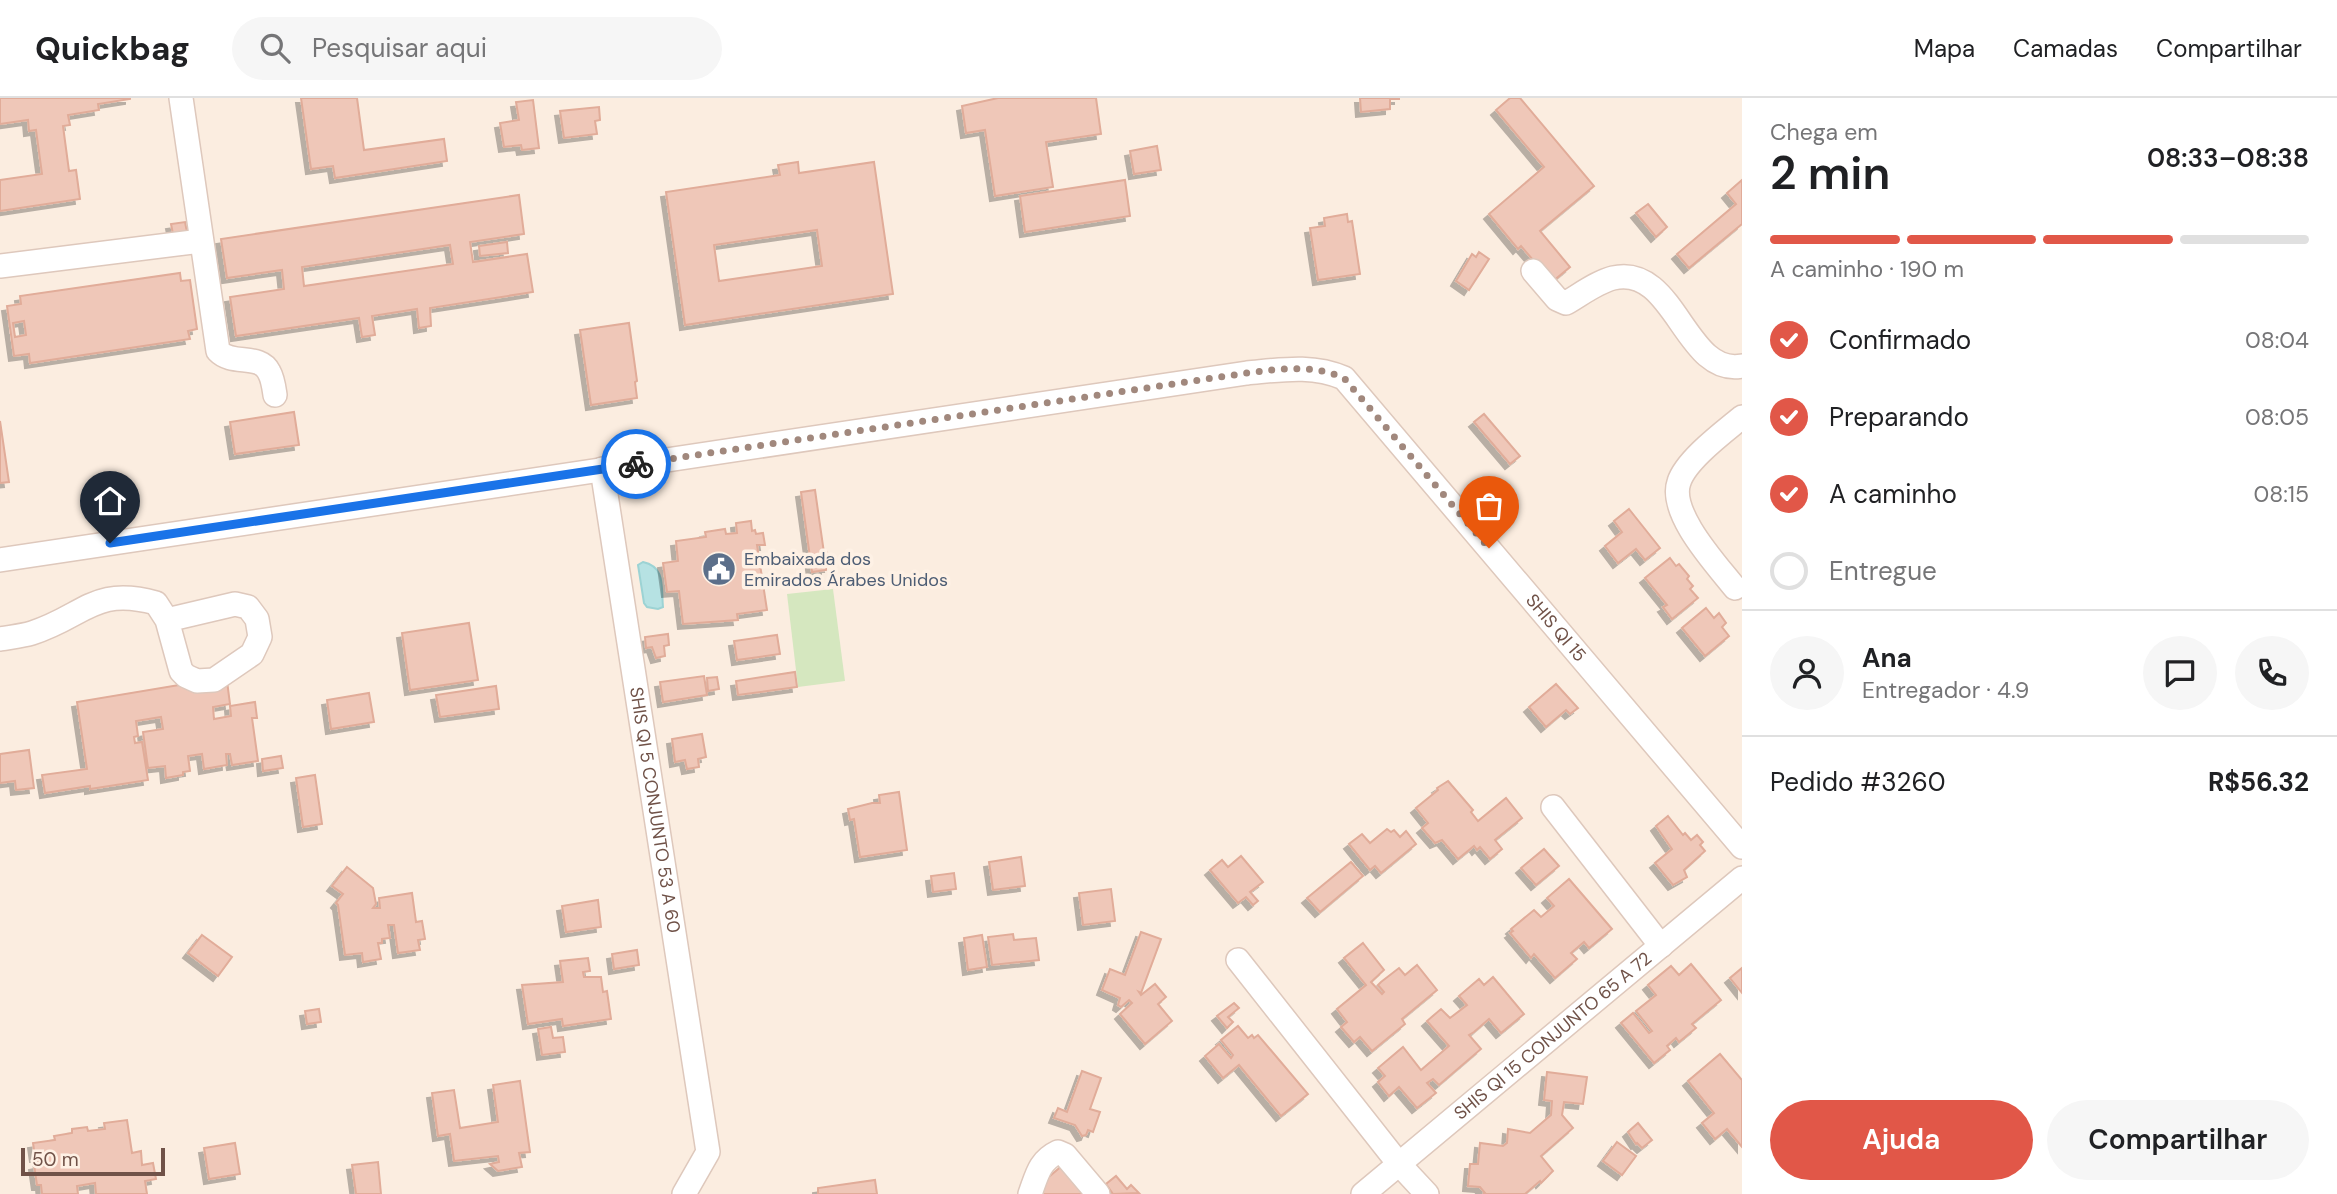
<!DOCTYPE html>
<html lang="pt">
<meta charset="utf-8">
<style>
body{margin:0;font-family:"DM Sans",sans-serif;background:#f6f6f6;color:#202124;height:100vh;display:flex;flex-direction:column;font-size:26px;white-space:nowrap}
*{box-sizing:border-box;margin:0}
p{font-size:23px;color:#757577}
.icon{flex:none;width:38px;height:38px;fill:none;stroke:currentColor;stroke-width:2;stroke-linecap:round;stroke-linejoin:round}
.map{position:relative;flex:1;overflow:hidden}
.side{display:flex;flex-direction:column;background:#fff;width:595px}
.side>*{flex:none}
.scale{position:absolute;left:21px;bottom:18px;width:144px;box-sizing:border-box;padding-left:7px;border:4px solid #705248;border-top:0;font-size:19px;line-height:24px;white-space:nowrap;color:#705248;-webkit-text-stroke:5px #fef1e5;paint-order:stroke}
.pin{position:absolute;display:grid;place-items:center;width:60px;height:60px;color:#fff;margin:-72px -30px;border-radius:50% 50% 50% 0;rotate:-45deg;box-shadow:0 0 7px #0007}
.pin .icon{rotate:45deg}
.courier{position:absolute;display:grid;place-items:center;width:70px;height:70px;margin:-35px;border:5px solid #1a73e8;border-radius:50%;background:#fff;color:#222;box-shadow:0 2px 9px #0007}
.head em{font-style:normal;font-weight:600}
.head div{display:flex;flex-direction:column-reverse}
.head{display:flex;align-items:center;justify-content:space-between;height:119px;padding:0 28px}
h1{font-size:46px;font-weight:600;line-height:52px}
.bar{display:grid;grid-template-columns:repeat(4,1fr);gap:10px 7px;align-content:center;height:84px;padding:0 28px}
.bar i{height:9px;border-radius:5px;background:#e0e0e0}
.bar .current{background:#e15748}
.bar p{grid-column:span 4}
.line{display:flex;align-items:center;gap:18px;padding:0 28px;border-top:2px solid #e0e0e0}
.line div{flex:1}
.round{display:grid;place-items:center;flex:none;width:74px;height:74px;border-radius:37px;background:#f6f6f6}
ol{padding:0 28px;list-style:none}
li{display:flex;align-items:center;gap:21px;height:77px}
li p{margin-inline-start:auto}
li .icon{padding:7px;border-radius:50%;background:#e15748;color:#fff;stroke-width:4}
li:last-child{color:#757577}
li i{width:38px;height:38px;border:4px solid #e0e0e0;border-radius:50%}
.action{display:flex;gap:14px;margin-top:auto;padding:14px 28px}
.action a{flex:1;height:80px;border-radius:42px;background:#e15748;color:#fff;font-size:28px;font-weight:600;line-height:80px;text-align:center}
.action a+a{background:#f6f6f6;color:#202124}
header{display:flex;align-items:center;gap:42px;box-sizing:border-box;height:98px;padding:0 35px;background:#fff;border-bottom:2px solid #e0e0e0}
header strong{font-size:33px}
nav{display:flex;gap:38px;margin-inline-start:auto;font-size:24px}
.search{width:490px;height:63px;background:#f6f6f6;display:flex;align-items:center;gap:18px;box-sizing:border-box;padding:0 24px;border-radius:38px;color:#757577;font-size:26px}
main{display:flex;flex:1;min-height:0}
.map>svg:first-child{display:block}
</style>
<header>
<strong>Quickbag</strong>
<div class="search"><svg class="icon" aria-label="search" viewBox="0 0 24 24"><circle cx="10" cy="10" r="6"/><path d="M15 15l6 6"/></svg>Pesquisar aqui</div>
<nav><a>Mapa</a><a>Camadas</a><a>Compartilhar</a></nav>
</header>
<main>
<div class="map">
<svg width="1742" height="1096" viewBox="0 0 1742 1096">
<defs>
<filter id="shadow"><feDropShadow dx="-5" dy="5" stdDeviation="0" flood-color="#0004"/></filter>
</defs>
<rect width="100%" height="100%" fill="#fbede0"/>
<path fill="#d5e7bf" d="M833,491L845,583L798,589L787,496Z"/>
<path fill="#b6e2e3" stroke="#9cd3d4" stroke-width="2" d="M643,464C666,469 661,489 663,509L658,511L647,509L644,505L638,467Z"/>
<g fill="#efc7b8" stroke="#e1ac99" stroke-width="2" fill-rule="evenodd" filter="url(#shadow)">
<path d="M0,0H130V1L98,6L99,12L68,17L70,27L63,28L69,73L76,72L80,101L0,113V82L42,76L36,32L29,33L28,22L0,26Z"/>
<path d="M301,0H357L364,52L444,41L447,63L335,80L333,68L311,71Z"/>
<path d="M998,0H1096L1101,36L1046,44L1053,89L995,98L985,32L966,35L962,8Z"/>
<path d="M1360,0H1399V1H1390V11L1361,14Z"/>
<path d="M1510,0H1520L1594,88L1540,133L1570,169L1552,184L1521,148L1518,151L1489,116L1544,69L1496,12Z"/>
<path d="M533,2L539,50L522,52L521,47L504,49L500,25L519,22L516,4Z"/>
<path d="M599,9L600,22L595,23L597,36L564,40L560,13Z"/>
<path d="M1157,48L1161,72L1134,76L1130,53Z"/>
<path d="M798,64L799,75L874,64L893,196L685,227L666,94L780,77L778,67ZM817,132L822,168L719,183L714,147Z"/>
<path d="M1125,82L1130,118L1025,134L1020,98Z"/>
<path d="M1742,82V126L1689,170L1677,156L1736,106L1727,95Z"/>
<path d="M519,97L524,136L470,144L473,164L527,156L533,194L430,210L431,228L419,230L417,211L372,218L375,237L362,239L359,220L236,238L230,199L284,191L282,172L227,180L221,141ZM450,147L453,166L304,188L302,169Z"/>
<path d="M1648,106L1667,129L1656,139L1636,115Z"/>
<path d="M1347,116L1348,124L1352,123L1360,176L1318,182L1310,130L1325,128L1324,120Z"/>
<path d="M185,124L187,134L173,136L171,126Z"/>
<path d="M507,144L508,155L480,158L479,148Z"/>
<path d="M1479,154L1489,161L1469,192L1456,183L1472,156L1476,159Z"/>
<path d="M180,175L181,183L190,182L197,231L188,233L190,241L30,265L29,256L14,258L7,208L21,206L20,198ZM24,223L26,237L15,239L13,225Z"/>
<path d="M629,225L637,283L635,284L637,300L591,307L580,232Z"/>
<path d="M294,314L299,347L235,356L230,324Z"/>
<path d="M1484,316L1520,358L1510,366L1474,324Z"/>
<path d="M0,323L9,384L0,385Z"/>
<path d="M815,392L824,455L827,454L829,469H826V472L812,474L801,394Z"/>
<path d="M1629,411L1660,450L1645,462L1636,451L1618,465L1605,448L1622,434L1614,423Z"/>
<path d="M751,423L752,433L755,432L756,436L763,435L765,447H757L767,512L737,516L738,522L683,526L679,493L667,494L663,465L678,463L676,443L706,439L705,434L725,431L726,436L737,435L736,425Z"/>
<path d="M1670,460L1676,468L1679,466L1689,478L1687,481L1693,488L1690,491L1698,500L1672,521L1663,509L1667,507L1645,480Z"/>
<path d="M1706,510L1714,520L1719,515L1726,525L1722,529L1729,538L1705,558L1682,530Z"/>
<path d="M469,525L478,582L410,592L402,535Z"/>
<path d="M668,536L669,547L664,548L665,558L656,560L652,549L646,550L645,539Z"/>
<path d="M777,537L780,556L737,562L734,543Z"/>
<path d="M795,574L797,589L738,597L736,583Z"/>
<path d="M704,578L707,597L663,604L660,584Z"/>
<path d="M717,579L719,591L708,593L707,580Z"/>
<path d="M209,582L227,583L230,606L213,609L214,621L231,618L230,608L255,604L257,620H252L258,663L232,667L230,656H226L227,667L204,671L202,656L188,658L190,673L183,674V677L166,680L165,668L148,670L143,634L163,631L161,619L136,623L138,638L134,639L135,645L142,644L148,682L90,691V688L45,695L42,677L87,671L77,604Z"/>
<path d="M1556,586L1578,610L1570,616L1566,612L1546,629L1529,609Z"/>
<path d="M496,588L499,611L440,619L436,597Z"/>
<path d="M369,595L374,624L331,631L327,602Z"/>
<path d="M702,636L706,659L698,661L699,669L687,671L685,662L675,664L672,641Z"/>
<path d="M29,652L34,690L16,692L15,683L0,685V656Z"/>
<path d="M281,658L283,670L263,673L262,661Z"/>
<path d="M315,677L322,726L303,729L296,680Z"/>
<path d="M1448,683L1473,712L1471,714L1478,723L1506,700L1522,720L1495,742L1502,751L1490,761L1480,749L1477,752L1474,748L1458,761L1442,742L1435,745L1422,730L1428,725L1416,710L1438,692L1437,690Z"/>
<path d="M899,694L907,752L860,759L854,721L850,722L848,711L872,705H880L879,697Z"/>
<path d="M1668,718L1683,737L1685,735L1691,742L1697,737L1703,744L1700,747L1705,753L1684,772L1687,779L1673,787L1655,765L1672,751L1656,728Z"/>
<path d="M1387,731L1391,734L1394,732L1400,739L1406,733L1416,746L1381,775L1375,768L1370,772L1349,746L1362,736L1370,745Z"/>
<path d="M1544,751L1559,768L1536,787L1521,770Z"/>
<path d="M1241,758L1263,784L1250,794L1258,803L1253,807L1246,799L1238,805L1210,772L1222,762L1228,769Z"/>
<path d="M1021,759L1025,788L993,792L989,764Z"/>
<path d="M1351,764L1363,778L1320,814L1307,800Z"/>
<path d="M347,769L373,790L376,806L373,810H380L379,800L412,795L416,824L422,823L425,841L418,842L420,852L398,855L394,827H388L390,840L382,841V845H378L381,861L363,864L362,855L345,857L338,807L336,805L343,796L332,788Z"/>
<path d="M954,775L956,791L933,794L931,778Z"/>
<path d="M1569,781L1612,831L1589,850L1584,844L1571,855L1577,861L1555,880L1534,856L1531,860L1510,835L1513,833L1511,831L1534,812L1541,819L1554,808L1547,800Z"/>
<path d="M1111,791L1115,823L1083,827L1079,795Z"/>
<path d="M598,802L601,829L566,834L562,808Z"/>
<path d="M1141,834L1161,841L1141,895L1139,894L1141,897L1155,886L1166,899L1158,906L1172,923L1145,946L1120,916L1132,905L1129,902L1121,909L1118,907L1120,900L1102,892L1110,871L1125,877Z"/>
<path d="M1013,836L1014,842L1036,840L1039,862L992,867L988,839Z"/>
<path d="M202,837L232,859L218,878L188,855Z"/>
<path d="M982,837L987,869L968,872L964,840Z"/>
<path d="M1363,845L1384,872L1371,884L1382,896L1384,894L1378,887L1381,884L1399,870L1405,877L1417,867L1437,892L1402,921L1405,926L1372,953L1360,939L1354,944L1341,929L1347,924L1337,911L1366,887L1344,860Z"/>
<path d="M637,852L639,867L614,871L612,856Z"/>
<path d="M588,860L590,873L583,874L584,879H601L603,894L607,893L611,921L563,928L562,921L528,926L522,887L563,884L560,863Z"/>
<path d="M1691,866L1721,902L1692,926L1696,930L1679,944L1676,940L1667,948L1670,952L1654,965L1621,925L1633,915L1649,935L1652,933L1636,913L1656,897L1648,887L1671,868L1679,877Z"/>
<path d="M1742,870V895L1730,880Z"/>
<path d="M1493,879L1524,916L1501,935L1489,921L1474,934L1469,937L1481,951L1439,987L1433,981L1427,985L1436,995L1417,1010L1399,989L1389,998L1378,984L1385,978L1378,970L1403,949L1421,972L1449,948L1427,923L1441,911L1450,920L1467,907L1459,898L1479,881L1484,887Z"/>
<path d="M1234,905L1239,910L1228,919L1233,924L1227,930L1217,918Z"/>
<path d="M319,911L321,924L307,926L305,913Z"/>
<path d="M1238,928L1248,940L1252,937L1254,940L1258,937L1308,996L1281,1018L1239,967L1223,980L1205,958L1219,946L1231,960L1233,957L1221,942Z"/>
<path d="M551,929L553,940L563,939L565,954L542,957L538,931Z"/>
<path d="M1720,956L1742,982V1049L1727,1031L1715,1041L1702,1025L1714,1015L1688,983Z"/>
<path d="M1082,973L1101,980L1090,1011L1100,1014L1093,1034L1088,1032L1086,1037L1082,1038L1075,1027L1054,1020L1058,1010L1067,1014Z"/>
<path d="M1547,974L1587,979L1583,1006L1564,1004L1562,1017L1573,1030L1541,1058L1553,1073L1541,1085L1540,1083L1525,1096H1483L1485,1095L1480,1089L1468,1088L1470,1066H1478L1480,1045L1503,1048L1507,1045L1508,1031L1530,1035L1551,1017L1552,1003L1544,1002Z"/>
<path d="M520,983L530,1054L519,1055L522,1069L498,1073L490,1066L499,1064L498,1058L454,1063L450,1036L438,1038L432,995L454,992L460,1030L498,1024L493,987Z"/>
<path d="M127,1022L132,1055L141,1053L142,1067L153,1065L156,1081L145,1083L147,1096H96L95,1085L77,1088L78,1096H42L41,1087H37L34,1067L39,1066L38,1059H35L33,1045L55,1042L54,1038L72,1035V1031L87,1029L88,1033L105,1031L104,1025Z"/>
<path d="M1638,1025L1652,1042L1642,1050L1637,1045L1636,1046L1628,1034Z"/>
<path d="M1617,1044L1636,1058L1622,1077L1603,1063Z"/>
<path d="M235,1045L240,1076L209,1081L204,1050Z"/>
<path d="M378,1064L381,1096H356L352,1067Z"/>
<path d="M1063,1067L1087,1096H1033L1038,1088Z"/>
<path d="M1116,1078L1127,1091L1131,1087L1139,1095L1113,1096L1106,1086Z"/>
<path d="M875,1082L877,1096H818V1090Z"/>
</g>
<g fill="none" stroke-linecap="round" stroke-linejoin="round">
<g stroke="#dec8bc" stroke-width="26">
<g id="minor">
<path d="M181,0L218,253C232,268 260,255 269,274C273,281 274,290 275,297"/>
<path d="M0,168L201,143"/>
<path d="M1533,173L1557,201L1566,205C1580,197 1597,184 1613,180C1675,165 1685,279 1742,268"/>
<path id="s1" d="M602,371L708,1054L684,1096"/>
<path id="s2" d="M0,462L1247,275C1280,272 1312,266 1344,280L1742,749"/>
<path d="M1735,490C1717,467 1668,415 1679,384C1686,362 1724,334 1742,319"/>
<path d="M0,541C11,539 22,538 32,535C85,518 94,488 156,505L167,522L181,573L186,578L197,583L214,582L252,556L260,539L257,521L248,509L235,506L167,522"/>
<path d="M1553,709L1661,848"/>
<path d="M1238,862L1399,1066L1427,1096"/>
<path d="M1030,1096C1037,1077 1039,1063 1058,1054L1065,1057L1098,1096"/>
<path id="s3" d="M1363,1096L1742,780"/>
</g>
</g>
<use href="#minor" stroke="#fff" stroke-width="23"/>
</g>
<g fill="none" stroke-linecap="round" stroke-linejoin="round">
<path stroke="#a1887d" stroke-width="7" stroke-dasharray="0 12.6" d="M636,366L1247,275C1280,271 1312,266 1344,280L1489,450"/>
<path stroke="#1a73e8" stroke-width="9" d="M110,445L636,366"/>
</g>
<defs>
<g id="civic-disc" transform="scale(1.75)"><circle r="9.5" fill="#5c6f8a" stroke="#fef1e5"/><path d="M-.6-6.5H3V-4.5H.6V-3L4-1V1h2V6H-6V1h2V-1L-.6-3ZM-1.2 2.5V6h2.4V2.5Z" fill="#fff"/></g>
</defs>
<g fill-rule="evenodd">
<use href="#civic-disc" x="719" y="471"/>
</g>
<g text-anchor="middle" stroke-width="7" stroke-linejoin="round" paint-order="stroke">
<g font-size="18" fill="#4e5e75" stroke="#fef1e5" text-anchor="start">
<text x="744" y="467">Embaixada dos<tspan x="744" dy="21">Emirados Árabes Unidos</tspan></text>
</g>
<g font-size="18" fill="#705248" stroke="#fef1e5">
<text dy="6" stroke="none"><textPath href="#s2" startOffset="1687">SHIS QI 15</textPath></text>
<text dy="6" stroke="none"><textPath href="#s1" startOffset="345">SHIS QI 5 CONJUNTO 53 A 60</textPath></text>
<text dy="6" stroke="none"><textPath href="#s3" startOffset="247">SHIS QI 15 CONJUNTO 65 A 72</textPath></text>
</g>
</g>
</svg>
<div class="scale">50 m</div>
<div class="pin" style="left:1489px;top:450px;background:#ea580c"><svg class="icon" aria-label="bag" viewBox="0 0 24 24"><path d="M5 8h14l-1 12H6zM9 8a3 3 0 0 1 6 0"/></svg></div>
<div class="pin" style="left:110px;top:445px;background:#1f2937"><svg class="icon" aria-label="home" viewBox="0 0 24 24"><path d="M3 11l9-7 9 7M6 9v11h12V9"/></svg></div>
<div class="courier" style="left:636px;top:366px"><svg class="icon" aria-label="bike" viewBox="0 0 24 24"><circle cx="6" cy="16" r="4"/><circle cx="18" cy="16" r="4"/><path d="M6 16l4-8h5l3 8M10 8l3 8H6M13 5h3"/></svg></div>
</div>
<section class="side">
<div class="head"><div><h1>2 min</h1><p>Chega em</p></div><em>08:33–08:38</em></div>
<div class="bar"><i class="current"></i><i class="current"></i><i class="current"></i><i></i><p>A caminho · 190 m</p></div>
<ol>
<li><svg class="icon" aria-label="check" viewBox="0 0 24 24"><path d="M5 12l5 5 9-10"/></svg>Confirmado<p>08:04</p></li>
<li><svg class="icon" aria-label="check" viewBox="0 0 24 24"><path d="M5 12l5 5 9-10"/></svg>Preparando<p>08:05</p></li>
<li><svg class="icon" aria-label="check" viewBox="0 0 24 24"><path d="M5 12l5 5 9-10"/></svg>A caminho<p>08:15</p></li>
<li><i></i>Entregue</li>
</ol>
<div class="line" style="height:126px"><a class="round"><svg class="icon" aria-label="person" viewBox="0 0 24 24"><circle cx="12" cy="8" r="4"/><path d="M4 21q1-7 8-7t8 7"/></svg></a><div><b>Ana</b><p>Entregador · 4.9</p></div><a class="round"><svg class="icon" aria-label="chat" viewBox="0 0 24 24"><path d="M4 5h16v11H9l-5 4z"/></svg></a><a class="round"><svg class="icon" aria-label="phone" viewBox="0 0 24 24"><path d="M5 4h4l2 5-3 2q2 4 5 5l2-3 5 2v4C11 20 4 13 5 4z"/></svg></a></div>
<div class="line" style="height:91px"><div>Pedido #3260</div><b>R$56.32</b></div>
<div class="action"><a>Ajuda</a><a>Compartilhar</a></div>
</section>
</main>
